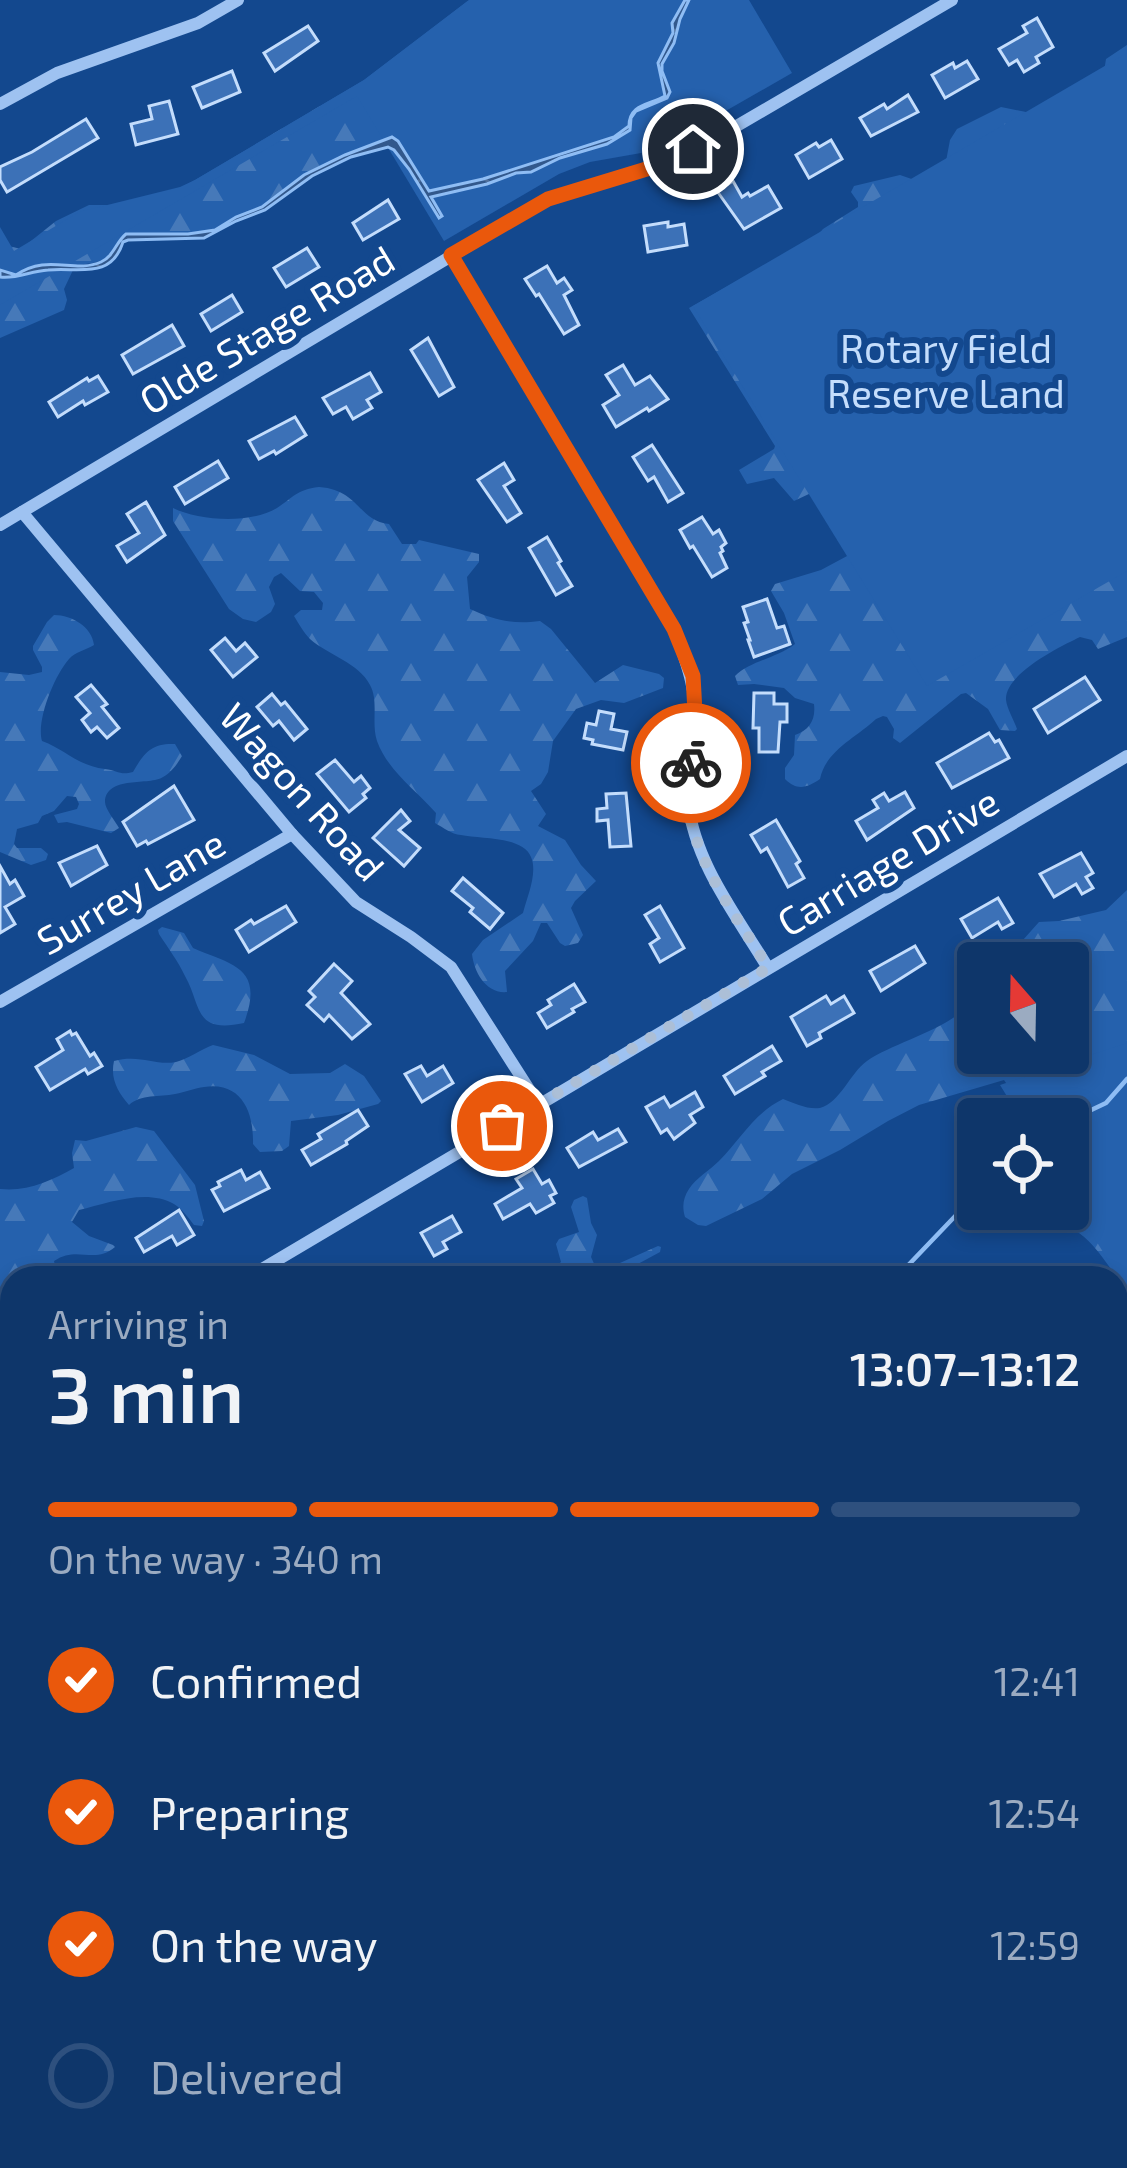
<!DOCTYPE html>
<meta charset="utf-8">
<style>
body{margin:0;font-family:"Exo 2",sans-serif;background:#1c4172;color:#f1f3f6;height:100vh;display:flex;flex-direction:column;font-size:45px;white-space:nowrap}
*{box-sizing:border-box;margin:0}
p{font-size:39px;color:#9babc1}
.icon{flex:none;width:66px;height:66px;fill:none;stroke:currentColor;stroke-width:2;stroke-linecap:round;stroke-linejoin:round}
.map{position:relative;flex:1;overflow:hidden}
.sheet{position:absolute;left:0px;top:1266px;width:1128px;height:903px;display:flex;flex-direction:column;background:#0e366a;border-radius:36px 36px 0 0;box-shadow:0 6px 18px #0003,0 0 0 3px #2e507e}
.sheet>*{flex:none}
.needle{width:78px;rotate:340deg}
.controls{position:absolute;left:957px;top:942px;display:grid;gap:24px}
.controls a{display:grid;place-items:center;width:132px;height:132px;border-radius:12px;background:#0e366a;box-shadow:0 6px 18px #0003,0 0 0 3px #2e507e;font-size:60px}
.pin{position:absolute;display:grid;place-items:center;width:102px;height:102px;color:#fff;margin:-51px;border:6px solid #fff;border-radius:50%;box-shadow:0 3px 12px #0007}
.courier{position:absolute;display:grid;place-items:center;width:120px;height:120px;margin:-60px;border:9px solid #ea580c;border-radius:50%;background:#fff;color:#222;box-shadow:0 3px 15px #0007}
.head em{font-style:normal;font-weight:600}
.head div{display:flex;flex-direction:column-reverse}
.head{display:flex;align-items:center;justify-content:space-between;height:204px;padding:0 48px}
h1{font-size:78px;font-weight:600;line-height:90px}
.bar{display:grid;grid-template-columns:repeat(4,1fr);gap:18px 12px;align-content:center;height:144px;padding:0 48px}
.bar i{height:15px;border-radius:9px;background:#2e507e}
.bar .selected{background:#ea580c}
.bar p{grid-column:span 4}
ol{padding:0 48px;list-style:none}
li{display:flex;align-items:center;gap:36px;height:132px}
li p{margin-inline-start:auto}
li .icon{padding:12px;border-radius:50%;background:#ea580c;color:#fff;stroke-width:4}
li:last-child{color:#9babc1}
li i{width:66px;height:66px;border:6px solid #2e507e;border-radius:50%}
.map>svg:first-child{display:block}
</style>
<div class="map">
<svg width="1127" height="2168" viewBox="0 0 1127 2168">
<defs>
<pattern id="forest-firs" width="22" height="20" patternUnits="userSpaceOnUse" patternTransform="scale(3)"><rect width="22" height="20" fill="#2561ad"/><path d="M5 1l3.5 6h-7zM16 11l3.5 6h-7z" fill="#4679b9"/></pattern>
<pattern id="water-ripples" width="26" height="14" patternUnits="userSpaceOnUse" patternTransform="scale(3)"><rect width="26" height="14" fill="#32588c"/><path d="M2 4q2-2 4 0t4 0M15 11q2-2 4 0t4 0" fill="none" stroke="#51719d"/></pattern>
</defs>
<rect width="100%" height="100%" fill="#13488e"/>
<g fill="url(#forest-firs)" fill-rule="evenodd">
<path d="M469,0L392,138L345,155L304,175L262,207L236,217L215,230L188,234H126C117,241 116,250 108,257C94,268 48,265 28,266L0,238L9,246L21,249L56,221L89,205H115L167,195L195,180L364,80Z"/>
<path d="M1127,45V637L1098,649L1092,640L1080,637C1061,646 1004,674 1006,700C1007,709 1014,720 1017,729L1015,731L1000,730L988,709L966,693L961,694L900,743L893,738L894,729L887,717L883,716L876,719C856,738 826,750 820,779C807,788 797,791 785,779V768L794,755L795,735C809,730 816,720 814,704L795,698L784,688L754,684L738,685L735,676C750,661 777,658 795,644L784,613L771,591L775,584L821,570L849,555L811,493L794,501L774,478L747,484L739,470L774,449L775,446L689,308L817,236L823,229L858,207V202L851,192L854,186L900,175L926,184L944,172L950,140L957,129L1001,107L1031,113L1104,72L1106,59Z"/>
<path d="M43,270H73L64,289L67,300L64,310L0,338V277Z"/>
<path d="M319,487C360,490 358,521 389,524L402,544H416L419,540L479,554V562L467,577L470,609C494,620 513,625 540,621L551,629L595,683L623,665L659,674L664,678L663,688L624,703L601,700L576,709L553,741L548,772L541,784L531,791L546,814L538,826L565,840L581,865L596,881L575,901L571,908L583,935L578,943L565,946L560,943L547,923H541L533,941L505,971L507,992C486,994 474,972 472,954L483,940L523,913C527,897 538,873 531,857C523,836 480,839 461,835C451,834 444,828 435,823L436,813C416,790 388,771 377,741C371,723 379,701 370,685C359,663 328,655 310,639C304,633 299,624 294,616L301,610H322L323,603L314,592L300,591L281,573L274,577L269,587L275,604L271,612L256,622L243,619L229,609L173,521V508C199,521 251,524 277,508C294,497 296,490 319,487Z"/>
<path d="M54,615C72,615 92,627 94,645C86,650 75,652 69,659C54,676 36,721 42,741C66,750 78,766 105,769C117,770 120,776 133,772C144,753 151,743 175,744L182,756C178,763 171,773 163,777C150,786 106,775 105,802C105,809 116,822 119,828L111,833L67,822L58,823L54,815L77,809L79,804L76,797L67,796L54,811L42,816L38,823L17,829L14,844L17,848H41L48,854L46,860L31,865L0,852V672L29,675L42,672V667L33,650V646L47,622Z"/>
<path d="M1127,890V1306L1116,1309L1117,1277C1106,1263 1094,1243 1079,1233C1075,1231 1002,1226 992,1226C982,1226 973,1229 963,1229L960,1225L964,1212L978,1199V1209H1068V1119L1011,1090L1004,1080L919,1105L888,1121L840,1150L792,1174L762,1199L706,1226L698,1225L685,1217C682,1207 683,1198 689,1189C696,1178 710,1170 719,1161C741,1139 753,1114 783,1099C794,1103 808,1110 820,1108C840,1103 850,1073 867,1061C896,1041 955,1028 973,999C972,987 968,973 977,962L1023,940L1039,922L1059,921L1106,910ZM978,963H1068V1053H978Z"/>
<path d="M162,927L184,933L193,948C232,965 265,967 244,1023C193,1034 202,1006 185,976C178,961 168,948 159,934L158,930Z"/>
<path d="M213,1045L254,1055L290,1074L330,1073L345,1064L364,1076L381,1101L378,1104L338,1115L291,1121L289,1146L282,1151L260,1152L253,1144C254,1113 242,1081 204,1087C195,1088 185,1092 175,1094C159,1097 141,1094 129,1105C118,1092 110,1079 114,1061C140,1054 155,1066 176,1062C186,1060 202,1049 213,1045Z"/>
<path d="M136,1127L154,1131L195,1185L204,1221L202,1226L194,1225C188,1217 182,1209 174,1204C147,1188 107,1203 79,1210L72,1222L89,1236L113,1245L115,1247C94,1265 78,1245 54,1261L56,1270L47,1278H12V1291L0,1289V1189C27,1192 51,1181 74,1168L72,1153L75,1140L86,1141Z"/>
<path d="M583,1196L587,1198L591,1223L597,1235L591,1257L596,1268L611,1267L658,1246L661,1247L660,1252L612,1278H548L550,1272L561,1262L556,1244L559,1239L579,1232L571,1207L574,1200Z"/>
</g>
<g fill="#2561ad">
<path d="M469,0H749L792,73L668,144L641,153L590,162L559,174L444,241L357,96L0,305V227L14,251L79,212L180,187L195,180L364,80Z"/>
<path d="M1127,53V571L927,686L693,306Z"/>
<path d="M1127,1043V1291L1068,1195V1119H1021L1000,1085Z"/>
<path d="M1116,1364L1127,1367V1532L1116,1529Z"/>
</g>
<path fill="url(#water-ripples)" stroke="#8fbdf4" stroke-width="3" d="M685,0H689L680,19L674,43L662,64V71L670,92L667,98L636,111L631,118L630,130L607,144L560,158L531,172L516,173L487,184L431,197L442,216L439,218L409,169L394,150L388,147L351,157L312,176L265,210L236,221L204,238L128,240L123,242C111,280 79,267 48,270C30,271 18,279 0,277V270L16,275C48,253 74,274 101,262C114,256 116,242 126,234H188L215,230L236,217L262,207L304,175L345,155L392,137L398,141L429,191L483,179L614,137L629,126C629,104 649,105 665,96L658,63L673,33L672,23Z"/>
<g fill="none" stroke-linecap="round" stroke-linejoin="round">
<g stroke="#8fbdf4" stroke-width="4.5">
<path d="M1068,1121L1106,1103L1127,1079"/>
<path d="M896,1278L961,1210L978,1187"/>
<path d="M459,2168V2157"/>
</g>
</g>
<g fill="#3c71b7" stroke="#c4ddfc" stroke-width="3">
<path d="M1037,18L1053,47L1036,57L1039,63L1024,72L1017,60L1009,65L999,49L1027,33L1023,26Z"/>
<path d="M308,26L318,41L275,71L264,53Z"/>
<path d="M967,61L978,79L945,98L932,75L953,63L955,68Z"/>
<path d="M232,71L240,92L202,108L193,87Z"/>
<path d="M908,95L918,112L871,136L860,118L884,104L887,109Z"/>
<path d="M169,101L178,134L136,145L131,124L152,119L149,106Z"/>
<path d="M86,119L98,138L7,192L0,180V167L32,152Z"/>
<path d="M831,140L842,159L809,178L796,155L816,143L819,147Z"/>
<path d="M733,181L742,197L748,193L750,196L768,186L781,208L744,229L717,191Z"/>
<path d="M388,200L399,219L363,240L353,223Z"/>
<path d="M668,222V227L684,224L687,245L648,252L644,226Z"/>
<path d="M307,248L319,267L286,287L274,268Z"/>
<path d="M547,266L557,283L564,278L572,290L564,295L579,325L564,334L539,294L536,296L525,279Z"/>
<path d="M232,295L242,312L211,331L201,314Z"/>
<path d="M172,325L184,346L133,374L122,355Z"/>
<path d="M428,338L454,387L439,396L411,350Z"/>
<path d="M623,365L635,385L650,376L668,399L649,411L647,408L616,427L603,405L619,395L606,375Z"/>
<path d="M370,373L381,392L367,400L372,408L353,419L346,407L333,414L323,398Z"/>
<path d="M98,376L108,392L85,405L83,401L58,417L49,402L87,378L89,381Z"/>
<path d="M295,417L306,435L276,454L274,451L259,459L249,441Z"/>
<path d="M652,445L683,493L668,502L654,477L648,481L633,457Z"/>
<path d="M218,461L228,478L185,504L175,487Z"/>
<path d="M504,463L514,480L504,486L521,513L507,522L478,480Z"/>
<path d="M146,502L165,535L127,562L117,546L139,533L127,514Z"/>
<path d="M702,517L713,534L719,530L726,543L721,547L723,551L720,553L727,568L712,577L693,546L690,548L680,530Z"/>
<path d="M547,537L561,561L558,563L572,586L556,595L529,548Z"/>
<path d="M767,599L777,628L784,626L790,644L754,657L748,640H750L744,623L748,622L743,607Z"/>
<path d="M225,638L236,651L245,643L257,657L233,677L211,650Z"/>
<path d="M1085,677L1100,700L1048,733L1034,709Z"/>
<path d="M91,685L107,704L102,707L119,728L107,738L97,727L91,732L82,720L90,713L76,697Z"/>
<path d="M754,693H774V704H787V722H780L778,752H759V728H753Z"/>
<path d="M272,694L281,705L285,702L307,729L294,740L279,721L273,726L257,707Z"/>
<path d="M599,711L614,714L611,729L627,732L623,750L592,744L593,740L584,738L587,723L596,725Z"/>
<path d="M989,733L995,742L999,740L1009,758L952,788L937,763Z"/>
<path d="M335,760L354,782L361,776L370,788L363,794L366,798L349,812L317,774Z"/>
<path d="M174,786L194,820L148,844L146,841L137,846L123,822Z"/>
<path d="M905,792L914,808L867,840L856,821L878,808L873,800L884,793L889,801Z"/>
<path d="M626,793L631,846L610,847L608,820L597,821V809L607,808L606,794Z"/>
<path d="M401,810L410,821L399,830L420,848L404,866L373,838Z"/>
<path d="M776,820L800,861L796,864L804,878L788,887L767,848L761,852L751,835Z"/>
<path d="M97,846L107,865L71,886L59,863Z"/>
<path d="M1081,853L1093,873L1086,877L1093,888L1082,894L1076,884L1054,897L1040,874Z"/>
<path d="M0,866L10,884L15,880L24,896L5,907L15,924L0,933Z"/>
<path d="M463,878L503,913L490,929L470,912L473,908L452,891Z"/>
<path d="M998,898L1013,923L1002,929L998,922L972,938L961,919Z"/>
<path d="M286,906L296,922L249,952L236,930L251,920L254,924Z"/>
<path d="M660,906L684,948L660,962L650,944L659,938L645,915Z"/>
<path d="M915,946L925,963L881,991L870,971Z"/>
<path d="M334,964L352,981L341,993L370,1024L352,1039L329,1015L324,1021L307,1005L315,997L309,991Z"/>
<path d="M574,984L585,1002L572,1009L574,1012L547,1028L538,1013L551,1005L548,1000Z"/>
<path d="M826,996L831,1004L844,996L854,1013L819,1033L821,1038L807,1046L791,1017Z"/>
<path d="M70,1031L72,1035L76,1033L90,1056L94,1053L102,1066L88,1074L85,1069L50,1090L36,1067L63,1050L57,1039Z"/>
<path d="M772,1046L781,1061L762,1072L765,1076L735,1094L724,1076Z"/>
<path d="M421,1066L427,1076L443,1066L453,1083L422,1102L405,1074Z"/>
<path d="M695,1092L703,1107L690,1115L695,1123L674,1139L667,1129L661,1133L646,1107L664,1097L670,1107Z"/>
<path d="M358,1110L368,1126L346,1141L347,1144L311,1165L302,1150L321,1139L318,1134Z"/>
<path d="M618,1129L626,1142L579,1167L567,1148L593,1132L598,1140Z"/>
<path d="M533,1169L542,1184L549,1180L556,1193L550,1196L554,1203L536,1213L530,1204L503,1219L495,1204L522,1188L516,1179Z"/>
<path d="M241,1170L246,1180L260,1172L269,1188L224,1211L212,1190L220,1186L218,1182Z"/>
<path d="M179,1210L194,1235L177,1245L172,1236L144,1252L136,1238Z"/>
<path d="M452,1216L461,1232L443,1242L447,1249L434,1256L421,1233Z"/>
</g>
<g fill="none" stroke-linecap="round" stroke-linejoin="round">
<g stroke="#9ec2f1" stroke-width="12">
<path d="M0,104L57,73L198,23L238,0"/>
<path d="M451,255L674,629C688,665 699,698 695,737C692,758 686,781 688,802C695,864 737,916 768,968"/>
<path d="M22,512L292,834L356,902L411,937L451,967L539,1105"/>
<path d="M0,525L547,199L663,164L723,134L952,0"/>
<path d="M0,1002L292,834"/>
<path d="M247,1278L1127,756"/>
<path d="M0,1424L12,1417"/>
<path d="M1116,1547L1127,1552"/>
<path d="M0,1815L12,1809"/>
<path d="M591,2168L610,2157"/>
</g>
</g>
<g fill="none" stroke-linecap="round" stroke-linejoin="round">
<path stroke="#acbfd7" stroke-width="12" stroke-dasharray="0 21.6" d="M502,1126L768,968C737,916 693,862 688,800C687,788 690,775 691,763"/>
<path stroke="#ea580c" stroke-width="15" d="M691,763L696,730L693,676L674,629L451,255L548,199L663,164L693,149"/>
</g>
<g text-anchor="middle" stroke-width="12" stroke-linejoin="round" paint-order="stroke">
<g font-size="39" fill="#fff" stroke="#13488e">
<text transform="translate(267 330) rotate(-31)" y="14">Olde Stage Road</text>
<text transform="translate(302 792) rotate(48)" y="14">Wagon Road</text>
<text transform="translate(888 862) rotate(-31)" y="14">Carriage Drive</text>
<text transform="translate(131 892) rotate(-30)" y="14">Surrey Lane</text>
</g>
<g font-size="39" fill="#c4ddfc" stroke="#13488e">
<text x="946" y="363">Rotary Field<tspan x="946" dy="45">Reserve Land</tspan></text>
</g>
</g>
</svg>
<div class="controls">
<a><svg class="needle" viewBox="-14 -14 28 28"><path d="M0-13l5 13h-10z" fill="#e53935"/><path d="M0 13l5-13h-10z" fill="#9babc1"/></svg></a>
<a><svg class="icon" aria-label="locate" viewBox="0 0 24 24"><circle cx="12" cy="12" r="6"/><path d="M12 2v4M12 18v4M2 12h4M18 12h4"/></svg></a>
</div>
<div class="pin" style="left:502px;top:1126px;background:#ea580c"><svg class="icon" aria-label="bag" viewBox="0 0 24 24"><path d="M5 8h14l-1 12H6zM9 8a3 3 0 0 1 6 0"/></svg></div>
<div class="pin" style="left:693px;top:149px;background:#1f2937"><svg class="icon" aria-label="home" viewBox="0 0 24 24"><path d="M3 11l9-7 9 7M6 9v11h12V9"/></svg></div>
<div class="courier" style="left:691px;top:763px"><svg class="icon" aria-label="bike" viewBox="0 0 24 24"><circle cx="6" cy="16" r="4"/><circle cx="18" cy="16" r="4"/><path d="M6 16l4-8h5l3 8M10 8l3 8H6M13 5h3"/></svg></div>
<section class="sheet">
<div class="head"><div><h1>3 min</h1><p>Arriving in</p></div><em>13:07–13:12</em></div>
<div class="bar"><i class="selected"></i><i class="selected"></i><i class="selected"></i><i></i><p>On the way · 340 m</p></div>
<ol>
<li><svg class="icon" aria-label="check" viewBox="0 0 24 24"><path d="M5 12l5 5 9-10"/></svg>Confirmed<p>12:41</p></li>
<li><svg class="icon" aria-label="check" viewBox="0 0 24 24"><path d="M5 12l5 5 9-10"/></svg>Preparing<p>12:54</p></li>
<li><svg class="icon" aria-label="check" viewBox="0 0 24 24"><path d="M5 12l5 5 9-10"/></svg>On the way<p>12:59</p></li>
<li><i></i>Delivered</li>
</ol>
</section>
</div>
